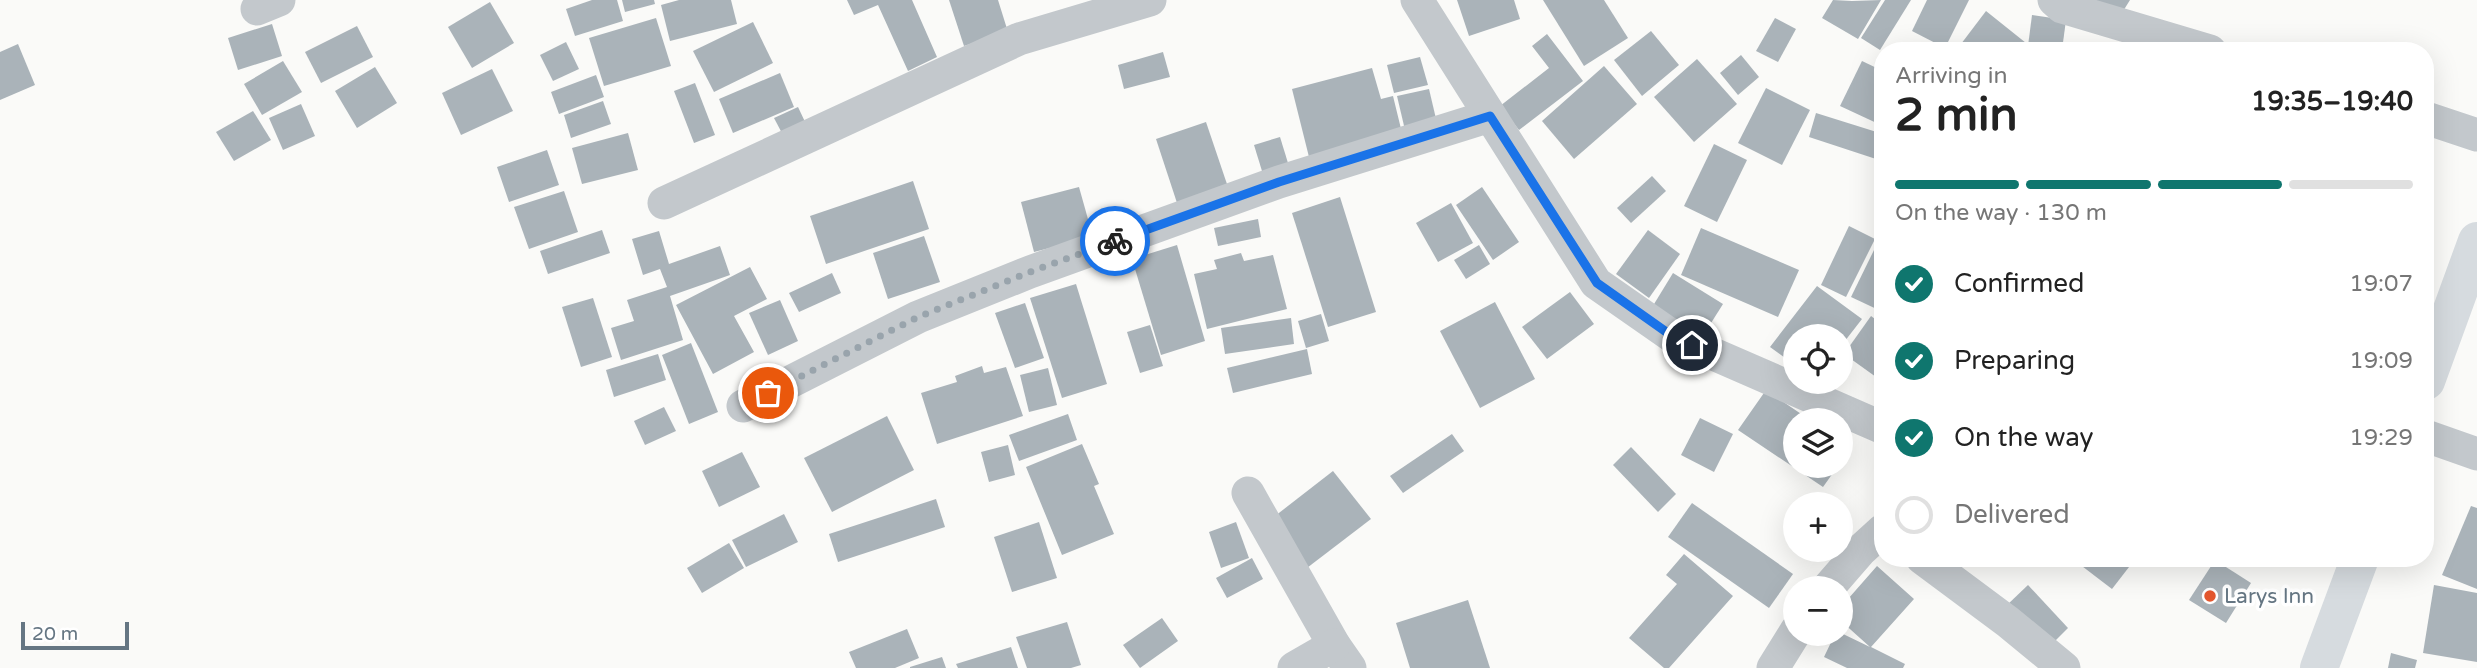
<!DOCTYPE html>
<meta charset="utf-8">
<style>
body{margin:0;font-family:"Varela Round",sans-serif;background:#f2f2f2;color:#222;height:100vh;display:flex;flex-direction:column;font-size:26px;white-space:nowrap}
*{box-sizing:border-box;margin:0}
p{font-size:23px;color:#767676}
.icon{flex:none;width:38px;height:38px;fill:none;stroke:currentColor;stroke-width:2;stroke-linecap:round;stroke-linejoin:round}
.map{position:relative;flex:1;overflow:hidden}
.sheet{position:absolute;left:1874px;top:42px;width:560px;height:525px;display:flex;flex-direction:column;background:#fff;border-radius:28px;box-shadow:0 7px 28px #0002}
.sheet>*{flex:none}
.controls{position:absolute;left:1783px;top:324px;display:grid;gap:14px}
.controls a{display:grid;place-items:center;width:70px;height:70px;border-radius:50%;background:#fff;box-shadow:0 7px 28px #0002;font-size:35px}
.scale{position:absolute;left:21px;bottom:18px;width:108px;box-sizing:border-box;padding-left:7px;border:4px solid #657683;border-top:0;font-size:19px;line-height:24px;white-space:nowrap;color:#657683;-webkit-text-stroke:5px #fff;paint-order:stroke}
.pin{position:absolute;display:grid;place-items:center;width:60px;height:60px;color:#fff;margin:-30px;border:4px solid #fff;border-radius:50%;box-shadow:0 2px 7px #0007}
.courier{position:absolute;display:grid;place-items:center;width:70px;height:70px;margin:-35px;border:5px solid #1a73e8;border-radius:50%;background:#fff;color:#222;box-shadow:0 2px 9px #0007}
.head em{font-style:normal;font-weight:700}
.head div{display:flex;flex-direction:column-reverse}
.head{display:flex;align-items:center;justify-content:space-between;height:119px;padding:0 21px}
h1{font-size:46px;font-weight:700;line-height:52px}
.bar{display:grid;grid-template-columns:repeat(4,1fr);gap:10px 7px;align-content:center;height:84px;padding:0 21px}
.bar i{height:9px;border-radius:5px;background:#e0e0e0}
.bar .current{background:#0f766e}
.bar p{grid-column:span 4}
ol{padding:0 21px;list-style:none}
li{display:flex;align-items:center;gap:21px;height:77px}
li p{margin-inline-start:auto}
li .icon{padding:7px;border-radius:50%;background:#0f766e;color:#fff;stroke-width:4}
li:last-child{color:#767676}
li i{width:38px;height:38px;border:4px solid #e0e0e0;border-radius:50%}
.map>svg:first-child{display:block}
</style>
<div class="map">
<svg width="2477" height="668" viewBox="0 0 2477 668">
<rect width="100%" height="100%" fill="#fafaf8"/>
<g fill="#aab3b9">
<path d="M592,0H617L623,21L575,36L566,9Z"/>
<path d="M622,0H654L655,4L625,12Z"/>
<path d="M679,0H731L737,24L670,41L661,5Z"/>
<path d="M847,0H912L937,57L908,71L878,5L854,15Z"/>
<path d="M949,0H998L1008,32L964,46Z"/>
<path d="M1457,0H1514L1520,19L1469,36Z"/>
<path d="M1543,0H1604L1628,38L1584,66Z"/>
<path d="M1833,0L1852,1L1881,0L1858,39L1822,18Z"/>
<path d="M1885,0H1911L1880,50L1861,38Z"/>
<path d="M1927,0H1969L1945,48L1912,31Z"/>
<path d="M2095,0H2130L2120,16Z"/>
<path d="M490,2L514,43L472,68L448,27Z"/>
<path d="M1986,11L2026,43L2020,51H1970L1961,44Z"/>
<path d="M2032,15L2066,20L2062,50L2028,46Z"/>
<path d="M656,18L671,66L604,86L589,38Z"/>
<path d="M1775,18L1796,29L1778,62L1756,51Z"/>
<path d="M753,22L773,63L714,92L693,51Z"/>
<path d="M272,24L282,56L238,70L228,38Z"/>
<path d="M357,26L373,57L321,83L305,52Z"/>
<path d="M1651,31L1679,65L1642,96L1614,60Z"/>
<path d="M1547,34L1583,81L1519,130L1500,106L1549,68L1532,46Z"/>
<path d="M566,42L579,69L553,81L540,55Z"/>
<path d="M18,44L35,85L0,100V52Z"/>
<path d="M1163,52L1170,77L1124,89L1118,65Z"/>
<path d="M1741,55L1759,77L1738,95L1720,73Z"/>
<path d="M1420,57L1428,85L1394,93L1387,65Z"/>
<path d="M1697,59L1737,104L1694,142L1654,97Z"/>
<path d="M283,61L302,92L262,115L244,84Z"/>
<path d="M1862,61L1883,71V126L1840,106Z"/>
<path d="M1604,66L1637,104L1574,159L1542,121Z"/>
<path d="M375,67L397,103L357,128L335,91Z"/>
<path d="M1372,68L1381,99L1393,96L1403,137L1310,161L1292,89Z"/>
<path d="M492,69L513,111L461,135L442,93Z"/>
<path d="M780,73L794,107L733,133L719,99Z"/>
<path d="M596,75L604,97L559,114L551,92Z"/>
<path d="M695,83L715,135L694,143L674,91Z"/>
<path d="M1766,88L1810,110L1782,165L1738,143Z"/>
<path d="M1429,89L1437,123L1405,130L1397,96Z"/>
<path d="M603,101L611,124L571,138L564,115Z"/>
<path d="M301,104L315,136L283,150L269,118Z"/>
<path d="M798,107L807,126L784,137L774,118Z"/>
<path d="M253,111L271,140L234,161L216,132Z"/>
<path d="M1816,113L1883,134L1876,159L1809,137Z"/>
<path d="M1206,122L1230,193L1179,209L1156,139Z"/>
<path d="M628,133L638,170L582,184L572,148Z"/>
<path d="M1280,137L1292,176L1266,184L1254,145Z"/>
<path d="M1714,144L1747,160L1717,222L1684,206Z"/>
<path d="M547,150L559,185L509,202L497,167Z"/>
<path d="M1652,176L1666,191L1631,223L1617,208Z"/>
<path d="M913,181L929,229L826,264L810,216Z"/>
<path d="M1079,187L1093,237L1034,252L1021,202Z"/>
<path d="M1482,187L1519,242L1493,260L1456,205Z"/>
<path d="M564,191L578,232L529,249L514,207Z"/>
<path d="M1340,197L1376,312L1328,327L1292,213Z"/>
<path d="M1451,203L1473,243L1438,262L1416,223Z"/>
<path d="M1258,219L1261,237L1218,246L1214,228Z"/>
<path d="M1849,226L1875,239L1846,297L1821,285Z"/>
<path d="M1701,228L1799,270L1778,317L1681,275Z"/>
<path d="M602,230L610,253L548,274L540,251Z"/>
<path d="M1648,230L1680,254L1649,298L1616,274Z"/>
<path d="M659,231L669,264L720,246L730,275L670,296L683,340L621,360L611,328L634,321L627,300L667,287L660,269L643,275L632,239Z"/>
<path d="M924,236L940,282L888,299L873,253Z"/>
<path d="M1177,245L1205,341L1161,355L1132,259Z"/>
<path d="M1479,245L1490,264L1466,279L1454,260Z"/>
<path d="M1875,248L1883,252V312L1851,297Z"/>
<path d="M1241,253L1244,261L1273,255L1287,309L1207,329L1194,274L1217,269L1214,260Z"/>
<path d="M750,267L767,299L734,316L754,352L713,374L676,305Z"/>
<path d="M832,273L841,293L799,312L789,293Z"/>
<path d="M1673,273L1723,304L1701,339L1651,309Z"/>
<path d="M1076,284L1107,384L1062,398L1030,298Z"/>
<path d="M1817,286L1862,319L1841,346V336H1796V366L1770,347Z"/>
<path d="M1570,292L1594,324L1547,359L1522,327Z"/>
<path d="M593,298L612,357L581,367L562,307Z"/>
<path d="M780,300L798,341L768,355L749,313Z"/>
<path d="M1495,302L1535,379L1480,408L1440,331Z"/>
<path d="M1025,303L1044,358L1015,368L995,313Z"/>
<path d="M1321,314L1329,341L1306,348L1298,321Z"/>
<path d="M1871,316L1883,325V382L1844,354Z"/>
<path d="M1291,318L1294,344L1225,354L1221,328Z"/>
<path d="M1150,325L1163,366L1140,373L1127,332Z"/>
<path d="M691,343L718,412L689,424L662,355Z"/>
<path d="M1307,349L1312,374L1233,393L1227,368Z"/>
<path d="M658,354L666,380L614,397L606,370Z"/>
<path d="M982,366L984,373L1006,367L1023,416L937,444L921,393L957,382L955,376Z"/>
<path d="M1048,368L1057,405L1029,412L1020,375Z"/>
<path d="M1766,390L1810,420H1796V466H1838L1823,487L1738,430Z"/>
<path d="M664,407L676,431L645,445L634,421Z"/>
<path d="M1068,414L1077,440L1019,461L1009,435Z"/>
<path d="M887,416L914,470L832,512L804,458Z"/>
<path d="M1700,418L1733,434L1714,472L1681,455Z"/>
<path d="M1452,434L1464,451L1403,493L1390,476Z"/>
<path d="M1082,444L1099,484L1094,486L1114,534L1062,555L1026,467Z"/>
<path d="M1008,445L1015,475L989,482L981,452Z"/>
<path d="M1631,447L1676,494L1658,512L1613,465Z"/>
<path d="M742,452L760,487L719,507L702,471Z"/>
<path d="M1333,471L1371,519L1303,571L1266,523Z"/>
<path d="M936,499L945,527L838,562L829,534Z"/>
<path d="M1692,503L1793,574L1769,608L1668,537Z"/>
<path d="M2471,506L2477,508V589L2442,575Z"/>
<path d="M784,514L798,542L746,567L732,540Z"/>
<path d="M1039,522L1057,578L1012,592L994,537Z"/>
<path d="M1236,522L1249,558L1221,568L1209,532Z"/>
<path d="M729,543L744,568L702,593L687,568Z"/>
<path d="M1684,554L1733,596L1669,668H1664L1629,638L1677,584L1666,575Z"/>
<path d="M1252,558L1263,579L1227,598L1216,578Z"/>
<path d="M2076,558H2136L2112,589L2074,560Z"/>
<path d="M2215,560L2251,583L2226,623L2189,600Z"/>
<path d="M1877,566L1914,599L1871,647L1905,664L1903,668H1847L1824,657L1835,634L1841,633L1870,647L1841,621V607Z"/>
<path d="M2028,585L2068,628L2047,649L2006,606Z"/>
<path d="M2434,585L2477,593V662L2423,653Z"/>
<path d="M1468,600L1490,668H1410L1396,623Z"/>
<path d="M1162,618L1178,641L1140,668L1123,645Z"/>
<path d="M1067,622L1081,665L1071,668H1027L1016,637Z"/>
<path d="M907,629L919,658L895,668H856L849,652Z"/>
<path d="M1011,647L1018,668H958L956,664Z"/>
<path d="M2391,653L2417,660L2415,668H2388Z"/>
<path d="M942,657L946,668H910V667Z"/>
</g>
<g fill="none" stroke-linecap="round" stroke-linejoin="round">
<g stroke="#c3c8cc" stroke-width="33">
<path d="M1417,0L1596,283L1672,336L1883,428"/>
<path d="M2054,0L2062,7L2210,51"/>
<path d="M257,9L279,0"/>
<path d="M2426,118L2477,135"/>
<path d="M664,203L1019,39L1150,0"/>
<path d="M743,406L918,317L1030,272L1279,182L1490,116"/>
<path d="M2426,436L2477,454"/>
<path d="M1248,493L1334,645L1350,668"/>
<path d="M1922,558L2008,622L2064,668"/>
<path d="M1828,588L1861,550L1883,530"/>
<path d="M1294,668L1334,645"/>
<path d="M1773,668L1796,631"/>
</g>
<g stroke="#d6dbdf" stroke-width="38">
<path d="M2426,381L2477,241"/>
<path d="M2319,668L2360,558"/>
</g>
</g>
<g fill="none" stroke-linecap="round" stroke-linejoin="round">
<path stroke="#99a4ac" stroke-width="7" stroke-dasharray="0 12.6" d="M768,393L918,317L1030,272L1115,241"/>
<path stroke="#1a73e8" stroke-width="9" d="M1115,241L1279,182L1490,116L1597,283L1672,336L1692,345"/>
</g>
<circle fill="#e4572e" stroke="#fff" stroke-width="2.5" cx="2210" cy="596" r="7"/>
<g text-anchor="middle" stroke-width="7" stroke-linejoin="round" paint-order="stroke">
<g font-size="21" fill="#657683" stroke="#fff" text-anchor="start">
<text x="2224" y="603">Larys Inn</text>
</g>
</g>
</svg>
<div class="controls">
<a><svg class="icon" aria-label="locate" viewBox="0 0 24 24"><circle cx="12" cy="12" r="6"/><path d="M12 2v4M12 18v4M2 12h4M18 12h4"/></svg></a>
<a><svg class="icon" aria-label="layers" viewBox="0 0 24 24"><path d="M12 4l9 5-9 5-9-5zM3 14l9 5 9-5"/></svg></a>
<a>+</a>
<a>−</a>
</div>
<div class="scale">20 m</div>
<div class="pin" style="left:768px;top:393px;background:#ea580c"><svg class="icon" aria-label="bag" viewBox="0 0 24 24"><path d="M5 8h14l-1 12H6zM9 8a3 3 0 0 1 6 0"/></svg></div>
<div class="pin" style="left:1692px;top:345px;background:#1f2937"><svg class="icon" aria-label="home" viewBox="0 0 24 24"><path d="M3 11l9-7 9 7M6 9v11h12V9"/></svg></div>
<div class="courier" style="left:1115px;top:241px"><svg class="icon" aria-label="bike" viewBox="0 0 24 24"><circle cx="6" cy="16" r="4"/><circle cx="18" cy="16" r="4"/><path d="M6 16l4-8h5l3 8M10 8l3 8H6M13 5h3"/></svg></div>
<section class="sheet">
<div class="head"><div><h1>2 min</h1><p>Arriving in</p></div><em>19:35–19:40</em></div>
<div class="bar"><i class="current"></i><i class="current"></i><i class="current"></i><i></i><p>On the way · 130 m</p></div>
<ol>
<li><svg class="icon" aria-label="check" viewBox="0 0 24 24"><path d="M5 12l5 5 9-10"/></svg>Confirmed<p>19:07</p></li>
<li><svg class="icon" aria-label="check" viewBox="0 0 24 24"><path d="M5 12l5 5 9-10"/></svg>Preparing<p>19:09</p></li>
<li><svg class="icon" aria-label="check" viewBox="0 0 24 24"><path d="M5 12l5 5 9-10"/></svg>On the way<p>19:29</p></li>
<li><i></i>Delivered</li>
</ol>
</section>
</div>
